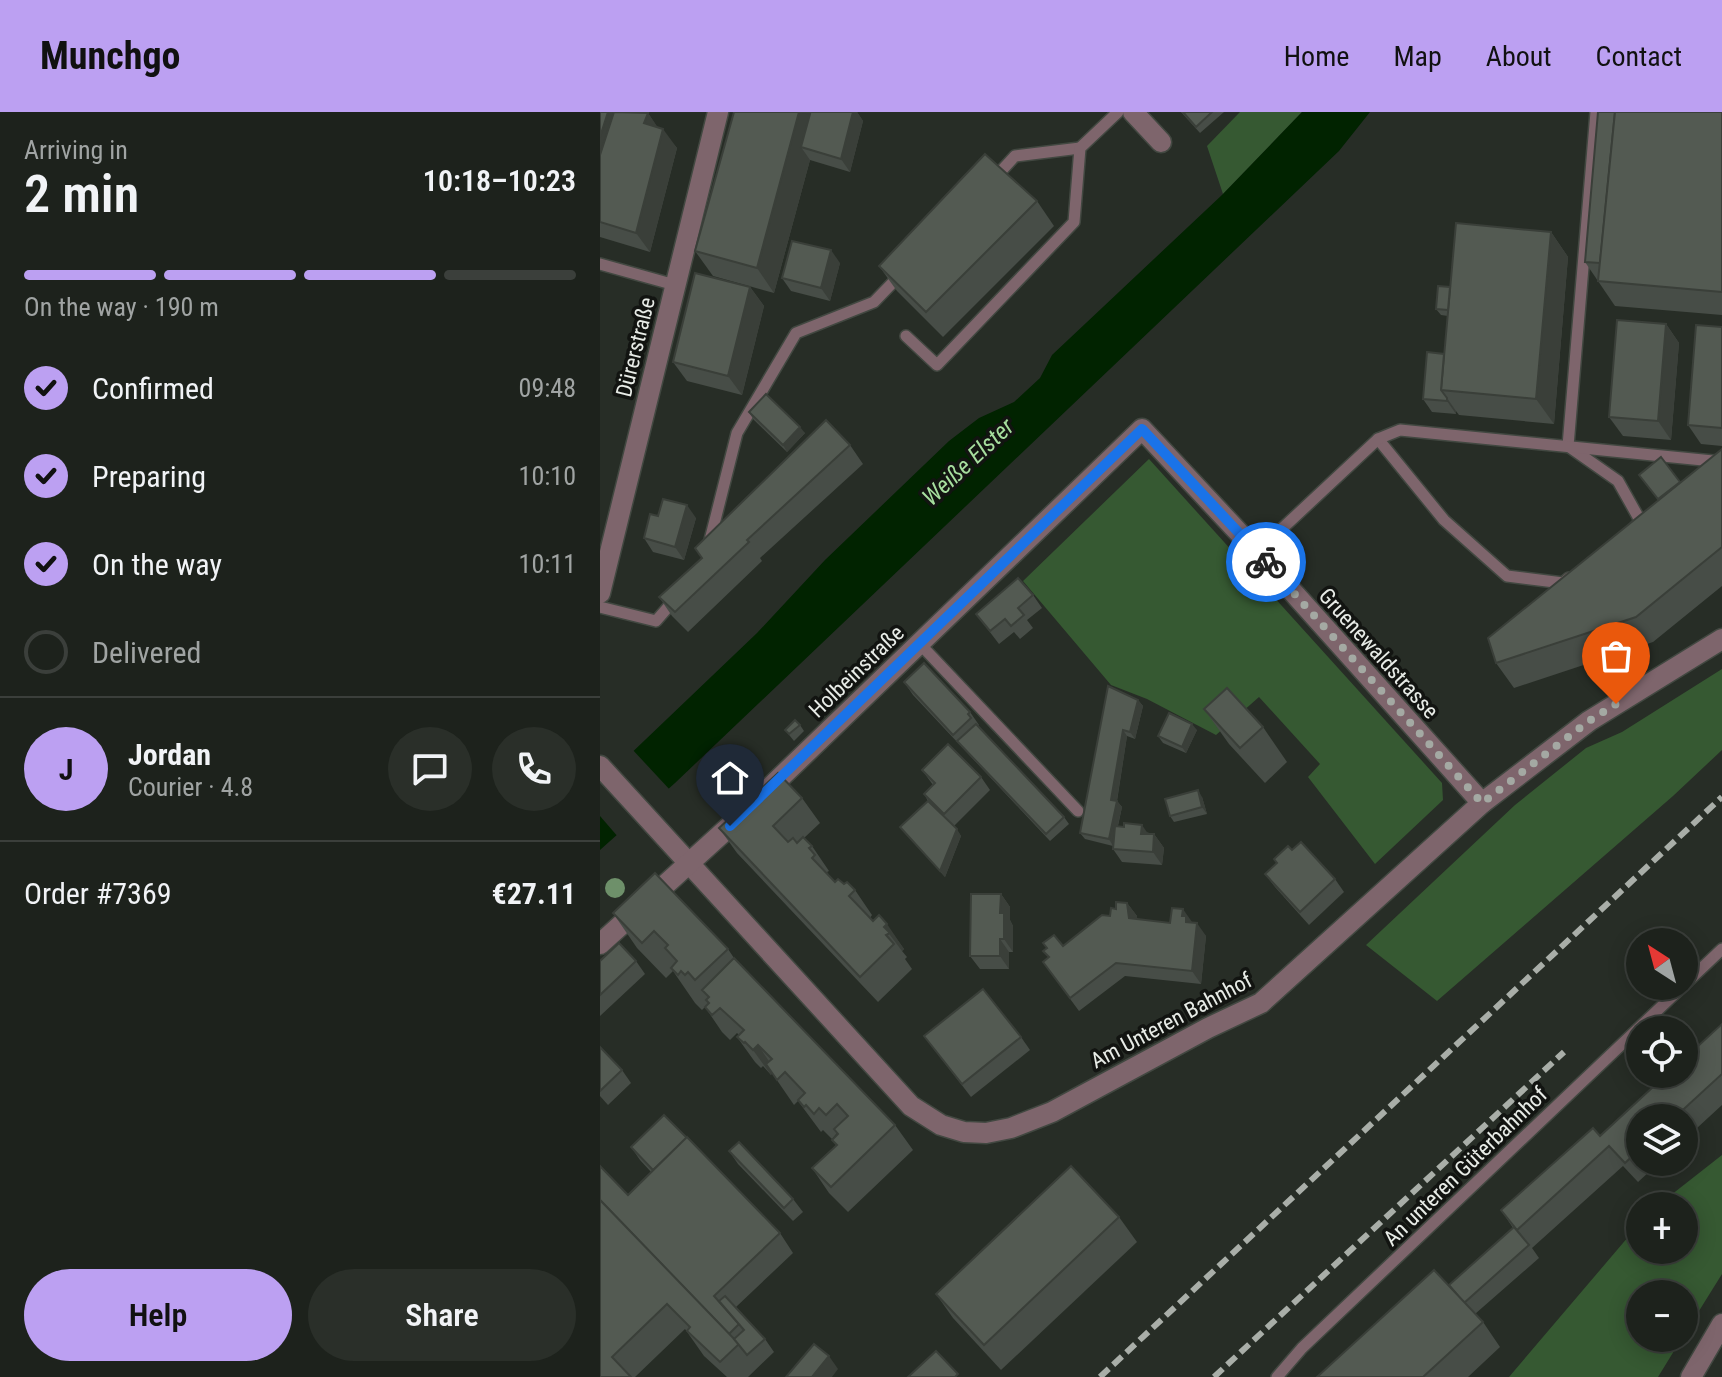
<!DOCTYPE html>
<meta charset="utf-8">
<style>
body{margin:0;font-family:"Roboto Condensed",sans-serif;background:#2a2f29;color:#f1f3f6;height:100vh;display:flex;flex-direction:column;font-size:30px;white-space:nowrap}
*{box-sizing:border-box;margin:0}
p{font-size:26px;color:#a0a4a3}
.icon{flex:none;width:44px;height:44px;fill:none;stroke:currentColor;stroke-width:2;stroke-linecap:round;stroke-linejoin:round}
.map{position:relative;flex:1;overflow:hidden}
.panel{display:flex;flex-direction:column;background:#1d221c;width:600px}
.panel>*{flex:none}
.needle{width:52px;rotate:324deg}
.buttons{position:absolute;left:1026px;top:816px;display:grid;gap:16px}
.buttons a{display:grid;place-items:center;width:72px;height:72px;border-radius:50%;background:#1d221c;box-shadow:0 4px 20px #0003,0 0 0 2px #3b3f3b;font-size:40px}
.pin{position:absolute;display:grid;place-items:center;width:68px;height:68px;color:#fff;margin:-82px -34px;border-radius:50% 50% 50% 0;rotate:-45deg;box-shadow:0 0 8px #0007}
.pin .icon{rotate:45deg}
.courier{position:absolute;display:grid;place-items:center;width:80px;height:80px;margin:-40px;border:6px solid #1a73e8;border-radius:50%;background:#fff;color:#222;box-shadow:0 2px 10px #0007}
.overview em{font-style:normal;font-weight:600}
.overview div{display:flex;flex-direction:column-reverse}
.overview{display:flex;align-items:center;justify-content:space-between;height:136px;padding:0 24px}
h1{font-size:52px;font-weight:600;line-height:60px}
.bar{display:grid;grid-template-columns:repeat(4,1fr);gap:12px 8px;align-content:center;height:96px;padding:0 24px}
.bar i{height:10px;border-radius:6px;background:#3b3f3b}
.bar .on{background:#bca0f2}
.bar p{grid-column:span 4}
.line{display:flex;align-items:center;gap:20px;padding:0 24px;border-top:2px solid #3b3f3b}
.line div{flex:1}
.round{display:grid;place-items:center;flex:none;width:84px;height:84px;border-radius:42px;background:#2a2f29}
ol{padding:0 24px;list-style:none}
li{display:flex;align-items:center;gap:24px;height:88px}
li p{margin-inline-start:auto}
li .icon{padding:8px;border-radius:50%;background:#bca0f2;color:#111;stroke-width:4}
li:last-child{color:#a0a4a3}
li i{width:44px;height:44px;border:4px solid #3b3f3b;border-radius:50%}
.button{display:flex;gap:16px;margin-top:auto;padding:16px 24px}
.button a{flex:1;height:92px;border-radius:48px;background:#bca0f2;color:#111;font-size:32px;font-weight:600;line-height:92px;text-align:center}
.button a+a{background:#2a2f29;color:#f1f3f6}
header{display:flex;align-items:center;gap:48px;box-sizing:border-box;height:112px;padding:0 40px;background:#bca0f2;color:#111}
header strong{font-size:38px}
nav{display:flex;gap:44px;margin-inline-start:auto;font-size:28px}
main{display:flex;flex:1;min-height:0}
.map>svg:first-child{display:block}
</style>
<header>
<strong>Munchgo</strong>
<nav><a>Home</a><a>Map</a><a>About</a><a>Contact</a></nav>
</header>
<main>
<section class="panel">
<div class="overview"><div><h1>2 min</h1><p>Arriving in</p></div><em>10:18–10:23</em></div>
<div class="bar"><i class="on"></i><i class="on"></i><i class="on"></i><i></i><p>On the way · 190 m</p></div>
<ol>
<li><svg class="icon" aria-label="check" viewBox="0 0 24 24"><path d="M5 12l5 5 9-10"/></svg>Confirmed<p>09:48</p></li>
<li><svg class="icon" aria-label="check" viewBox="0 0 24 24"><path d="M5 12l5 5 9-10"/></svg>Preparing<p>10:10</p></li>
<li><svg class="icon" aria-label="check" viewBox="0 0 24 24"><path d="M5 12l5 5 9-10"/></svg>On the way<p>10:11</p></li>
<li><i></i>Delivered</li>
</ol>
<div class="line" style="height:144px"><b class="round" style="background:#bca0f2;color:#111">J</b><div><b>Jordan</b><p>Courier · 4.8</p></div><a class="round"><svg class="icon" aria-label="chat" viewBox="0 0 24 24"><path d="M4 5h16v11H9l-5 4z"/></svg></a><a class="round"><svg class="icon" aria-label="phone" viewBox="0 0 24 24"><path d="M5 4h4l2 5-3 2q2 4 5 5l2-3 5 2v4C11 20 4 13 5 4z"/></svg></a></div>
<div class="line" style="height:104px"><div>Order #7369</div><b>€27.11</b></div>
<div class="button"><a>Help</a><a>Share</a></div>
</section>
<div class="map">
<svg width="1122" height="1265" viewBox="0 0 1122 1265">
<rect width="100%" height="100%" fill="#272d26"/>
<g fill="#365932">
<path d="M640,0H702L623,82L607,34Z"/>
<path d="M549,347L842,671L843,688L775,752L708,665L720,652L659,585L616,623L547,587L511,573L423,469Z"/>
<path d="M1122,557V638L1073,684L837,889L766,833L915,693L986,636L1022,620Z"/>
<path d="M1122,1043V1162L1084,1223V1182H1040V1226H1082L1058,1265H909L1040,1111V1138H1084V1094H1057Z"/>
</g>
<path fill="#012300" d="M702,0H770L739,39L75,671L0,738V671L157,521L225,448L349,329L379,306L414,290L440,266L452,243L623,82Z"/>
<path fill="#272d26" d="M31,636L71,679L19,726L0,704V666Z"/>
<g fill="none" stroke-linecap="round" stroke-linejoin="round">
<g stroke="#424841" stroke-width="14">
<g id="service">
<path d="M392,69L415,44L480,36"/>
<path d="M0,152L75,173"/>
<path d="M306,224L337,253L474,110L480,36L518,0"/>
<path d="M778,327L844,408L907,464L963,471L969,466"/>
<path d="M968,334L996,0"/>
<path d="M971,336L1018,369L1041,410L1036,414"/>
<path d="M109,432L137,321L196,221L274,190L302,161"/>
<path d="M657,440L778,327L800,318L1113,349L1122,348"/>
<path d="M0,495L56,509L76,486"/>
<path d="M319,531L478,699"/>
<path d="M1084,873L1122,837"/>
<path d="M677,1265L702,1236L1083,874"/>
</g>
</g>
<g stroke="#424841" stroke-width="23">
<g id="minor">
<path d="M533,0L561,30"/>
<path d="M0,481L118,0"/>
<path d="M0,654L311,994L341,1013L364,1020L386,1021L411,1016L452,1000L608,916L661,891L882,691L989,609L1122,527"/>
<path d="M0,832L130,714L542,317L657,440L882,691"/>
<path d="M1091,1265L1122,1212"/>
</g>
</g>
<use href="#service" stroke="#7e656c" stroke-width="11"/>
<use href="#minor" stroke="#7e656c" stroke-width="20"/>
<g stroke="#a9aea8" stroke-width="6" stroke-dasharray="12 6" stroke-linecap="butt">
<path d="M500,1265L1122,685"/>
<path d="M614,1265L964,940"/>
</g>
</g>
<circle fill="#6e906a" cx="15" cy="776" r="10"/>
<g fill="#474d47">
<path d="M0,0L48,1L57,15L77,36L50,140L0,125Z"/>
<path d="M134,0H257L263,9L250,60L210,48L174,181L113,164L95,139Z"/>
<path d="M581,0H624L600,21Z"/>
<path d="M1122,0V203L1015,194L985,150Z"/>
<path d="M437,89L454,114L343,225L297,179L279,154Z"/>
<path d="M951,120L968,145L954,312L859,303L856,299V302L832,300L823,287L844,242L848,204L841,203L836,197L850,175Z"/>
<path d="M240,151L230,189L191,179L182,166Z"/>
<path d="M150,175L164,194L142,283L87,269L73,250Z"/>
<path d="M1066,212L1079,231L1071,328L1023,324L1009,305Z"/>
<path d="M1122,215V334L1101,332L1088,313Z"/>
<path d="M149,300L205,321L187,340L153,307Z"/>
<path d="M250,333L263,352L160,446L162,449L88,520L72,504L59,485Z"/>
<path d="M1122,337V474L1053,530L914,576L896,551L1058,388L1039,363L1081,370Z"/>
<path d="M58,404L96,406L84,448L53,440L44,426Z"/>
<path d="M433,483L442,496L427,508L433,516L420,527L414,520L399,532L376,502Z"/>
<path d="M304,570L370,600L379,613L378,614L464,705L469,712L450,729L313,583Z"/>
<path d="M508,574L538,588L543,594L535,627L527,624L517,689L522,695L518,714L554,722L564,736L562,753L522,750L513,737V734L485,727L480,721Z"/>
<path d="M604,597L663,615L687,650L665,671L629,632Z"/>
<path d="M200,613L204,619L194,629L185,618Z"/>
<path d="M597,618L586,641L563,631L558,624Z"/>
<path d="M322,658L381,665L390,678L354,714L361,724L345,765L300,715L328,689L324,682L333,673Z"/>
<path d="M602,685L607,702L574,710L570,704Z"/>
<path d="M202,686L220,711L204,726L212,734L229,759L227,760L232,767L235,770L255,778L272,803L270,806L273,809L279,803L304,837L302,839L307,845L305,847L312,857L278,890L137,741L119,716Z"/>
<path d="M692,738L735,767L744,780L709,813L675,775L665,762Z"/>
<path d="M401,782L410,795V808L413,814V840H409V857H380L370,844Z"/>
<path d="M527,791L537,804V807L570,811H592L606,824L601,872L525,864L479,899L443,850L463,834L510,804L516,797Z"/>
<path d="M13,801L128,837L134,846L295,1013L313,1038L248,1100L229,1081L212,1056L236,1033L232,1028L237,1022V1021L232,1027L223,1018L221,1020L198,989L194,993L172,961L171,963L163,954L161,956L155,950L137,925L139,923L137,921L130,928L122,920L105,895L106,894L102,898L95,891L73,859L66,866L37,836Z"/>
<path d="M0,849H36L45,862L0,904Z"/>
<path d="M1122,912V993L1084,1028V1006H1040V1050H1060L1038,1070L1023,1054L932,1136L939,1146L875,1202L883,1210L900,1235L868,1265H717L849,1173L913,1116L901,1098L1000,1024Z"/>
<path d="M324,924L421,925L430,938L371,985Z"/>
<path d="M0,935L22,958L31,971L8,993L0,984Z"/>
<path d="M31,1035L180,1121L193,1141L136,1195L165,1227L174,1240L148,1265H127L104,1244L85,1217L35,1265H0L28,1083L51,1060L40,1048Z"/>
<path d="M129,1039L193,1087L203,1100L193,1109L138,1052Z"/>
<path d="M519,1105L537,1130L401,1258L353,1206L336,1182Z"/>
</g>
<g fill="#3a3f39">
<path d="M8,0H14L0,99V25Z"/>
<path d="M199,0H208L219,15L201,35L210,48L174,181L157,156Z"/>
<path d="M253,0H257L263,9L250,60L241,47Z"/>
<path d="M48,1L61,20L44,11Z"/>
<path d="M63,17L77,36L50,140L36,121Z"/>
<path d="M951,120L968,145L954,312L936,287Z"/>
<path d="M231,138L240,151L230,189L221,176Z"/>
<path d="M150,175L164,194L142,283L128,264Z"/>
<path d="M1066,212L1079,231L1071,328L1058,309Z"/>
<path d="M847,286L856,299V302L847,289Z"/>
<path d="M200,315L205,321L187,340L183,333Z"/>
<path d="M87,393L96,406L84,448L75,435Z"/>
<path d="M538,588L543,594L535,627L530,620Z"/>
<path d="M592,612L597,618L586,641L582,635Z"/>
<path d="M523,618L527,624L516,694L511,688Z"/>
<path d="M598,678L602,685L607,702L602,695Z"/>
<path d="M517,689L522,695L513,734L509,727Z"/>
<path d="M542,713L551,726L541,722Z"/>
<path d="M357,717L361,724L345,765L340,759Z"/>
<path d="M554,722L564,736L562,753L553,740Z"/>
<path d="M401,782L410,795V808L413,814V840L404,827L400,801Z"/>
<path d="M527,791L537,804L538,819L529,806Z"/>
<path d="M583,797L592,810L595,823L582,804Z"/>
<path d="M597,811L606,824L601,872L592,859Z"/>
<path d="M287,812L304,837L302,839L284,815Z"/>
<path d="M400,827L409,840V857L400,844Z"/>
<path d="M158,933L175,958L171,963L153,938Z"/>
<path d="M229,1244L238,1257L232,1265H212Z"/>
</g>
<g fill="#535a52" stroke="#3a3f39" stroke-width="2">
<path d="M0,0H8L0,25Z"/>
<path d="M14,0L48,1L44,11L63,17L36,121L0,110V43Z"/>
<path d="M134,0H199L157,156L95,139Z"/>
<path d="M202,0H253L241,47L201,35L210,2Z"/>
<path d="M583,0H612L596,15Z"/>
<path d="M998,0H1015L1000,151L985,150Z"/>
<path d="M1015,0H1122V180L998,169Z"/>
<path d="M385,42L437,89L326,200L279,154Z"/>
<path d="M856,111L951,120L936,287L841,278Z"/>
<path d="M192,129L231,138L221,176L182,166Z"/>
<path d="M95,161L150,175L128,264L73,250Z"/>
<path d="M838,174L850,175L848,198L836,197Z"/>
<path d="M1017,208L1066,212L1058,309L1009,305Z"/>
<path d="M1096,213L1122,215V316L1088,313Z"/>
<path d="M827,240L844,242L841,278L847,286V289L823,287Z"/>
<path d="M166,282L200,315L183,333L149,300Z"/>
<path d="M226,308L250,333L147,428L149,430L75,500L59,485L102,446L95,436Z"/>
<path d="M1122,337V435L1036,505L896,551L888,526Z"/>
<path d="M1061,345L1080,370L1058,387L1039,363Z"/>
<path d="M63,387L87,393L75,435L44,426L50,402L58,404Z"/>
<path d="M418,466L433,483L418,496L424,503L411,514L405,507L390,519L376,502Z"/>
<path d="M324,551L370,600L368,602L371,606L353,623L304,570Z"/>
<path d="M508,574L538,588L530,620L523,618L511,688L517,689L509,727L480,721Z"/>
<path d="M627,576L663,615L640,636L604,597Z"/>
<path d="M569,601L592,612L582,635L558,624Z"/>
<path d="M195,608L200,613L189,622L185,618Z"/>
<path d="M376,612L464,705L446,722L357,629Z"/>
<path d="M348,632L381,665L344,702L324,682L335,671L322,658Z"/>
<path d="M178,661L202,686L173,714L188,730L193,726L197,731L203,725L212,734L209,736L215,743L212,746L235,770L238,767L244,772L247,770L255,778L249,784L273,809L279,803L287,812L284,815L290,821L286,823L294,832L260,865L119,716Z"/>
<path d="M598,678L602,695L570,704L565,687Z"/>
<path d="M328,689L357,717L340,759L300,715Z"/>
<path d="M524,711L542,713L541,722H554L553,740L513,737L515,714L524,715Z"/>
<path d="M701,730L735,767L700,800L665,762L677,751L674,747L688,734L692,738Z"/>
<path d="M55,761L128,837L95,868L88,860L85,863L81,859L78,863L71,856L77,849L65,836L68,833L54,819L42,831L13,801Z"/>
<path d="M371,782H401L400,801H404V827H400V844H370Z"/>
<path d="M516,790L527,791L529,806L570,811L572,796L583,797L582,804H586V810L597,811L592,859L516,851L470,886L443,850L449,845L443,839L447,836L443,831L454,823L463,834L502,803L510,804L511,796L516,797Z"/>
<path d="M19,831L36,849L0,883V849Z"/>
<path d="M134,846L295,1013L231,1075L212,1056L237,1033L232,1028L238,1022L234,1017L248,1004L237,992L226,1003L219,996L214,1002L206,993L204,995L198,988L205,981L185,960L177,968L166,952L172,947L158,933L153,938L145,930L144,931L137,925L144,918L120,896L112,903L105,895L109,891L106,888L109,885L102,878Z"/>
<path d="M383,877L421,925L362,972L324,924Z"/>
<path d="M1122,912V962L1074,1006H1040V1037L1025,1051L1009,1034L917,1118L901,1098L993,1016L1000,1024L1067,962H1084V947Z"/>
<path d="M0,935L22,958L0,979Z"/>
<path d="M64,1003L87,1026L53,1058L31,1035Z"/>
<path d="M87,1025L180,1121L114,1184L139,1212L129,1222L0,1088V1054L28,1083Z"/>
<path d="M139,1030L193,1087L184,1096L129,1039Z"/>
<path d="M471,1054L519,1105L384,1233L336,1182Z"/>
<path d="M0,1088L139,1232L120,1250L87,1219L90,1215L67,1192L12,1245L31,1265H0Z"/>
<path d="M914,1115L929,1133L864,1191L849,1173Z"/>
<path d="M834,1158L883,1210L823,1265H717Z"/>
<path d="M125,1184L165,1227L147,1243L134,1227L144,1218L119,1189Z"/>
<path d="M214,1232L229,1244L212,1265H186Z"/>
<path d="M336,1239L358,1262L355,1265H308Z"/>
</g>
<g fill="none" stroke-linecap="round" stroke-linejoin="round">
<path stroke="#a4a9a3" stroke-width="8" stroke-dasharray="0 14.4" d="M666,450L882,691L989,609L1016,592"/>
<path stroke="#1a73e8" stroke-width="10" d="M130,714L542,317L666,450"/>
</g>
<g text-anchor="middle" stroke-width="7" stroke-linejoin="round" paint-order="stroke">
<g font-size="22" fill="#e8ece7" stroke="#121411">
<text transform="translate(35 235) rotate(-76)" y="8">Dürerstraße</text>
<text transform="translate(779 541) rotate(48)" y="8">Gruenewaldstrasse</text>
<text transform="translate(256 559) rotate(-44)" y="8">Holbeinstraße</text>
<text transform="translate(571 908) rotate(-28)" y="8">Am Unteren Bahnhof</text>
<text transform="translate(865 1054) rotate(-44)" y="8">An unteren Güterbahnhof</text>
</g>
<g font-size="24" font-style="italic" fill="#a6de9e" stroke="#121411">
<text transform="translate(368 350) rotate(-43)" y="8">Weiße Elster</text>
</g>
</g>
</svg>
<div class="buttons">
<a><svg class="needle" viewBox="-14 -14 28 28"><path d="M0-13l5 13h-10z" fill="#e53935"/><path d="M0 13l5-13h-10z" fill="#a0a4a3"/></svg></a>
<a><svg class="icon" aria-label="locate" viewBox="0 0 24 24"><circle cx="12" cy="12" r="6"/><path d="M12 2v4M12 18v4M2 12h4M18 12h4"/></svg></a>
<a><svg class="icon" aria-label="layers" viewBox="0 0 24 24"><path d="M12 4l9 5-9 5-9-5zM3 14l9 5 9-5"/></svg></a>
<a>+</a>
<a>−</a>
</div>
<div class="pin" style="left:1016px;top:592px;background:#ea580c"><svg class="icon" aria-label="bag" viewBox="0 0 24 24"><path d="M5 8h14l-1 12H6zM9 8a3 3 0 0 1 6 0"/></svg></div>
<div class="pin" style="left:130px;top:714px;background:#1f2937"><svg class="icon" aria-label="home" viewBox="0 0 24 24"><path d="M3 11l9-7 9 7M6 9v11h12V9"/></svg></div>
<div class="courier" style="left:666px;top:450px"><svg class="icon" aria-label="bike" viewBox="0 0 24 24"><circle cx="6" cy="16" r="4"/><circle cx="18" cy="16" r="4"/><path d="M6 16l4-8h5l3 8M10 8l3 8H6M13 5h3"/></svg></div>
</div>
</main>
